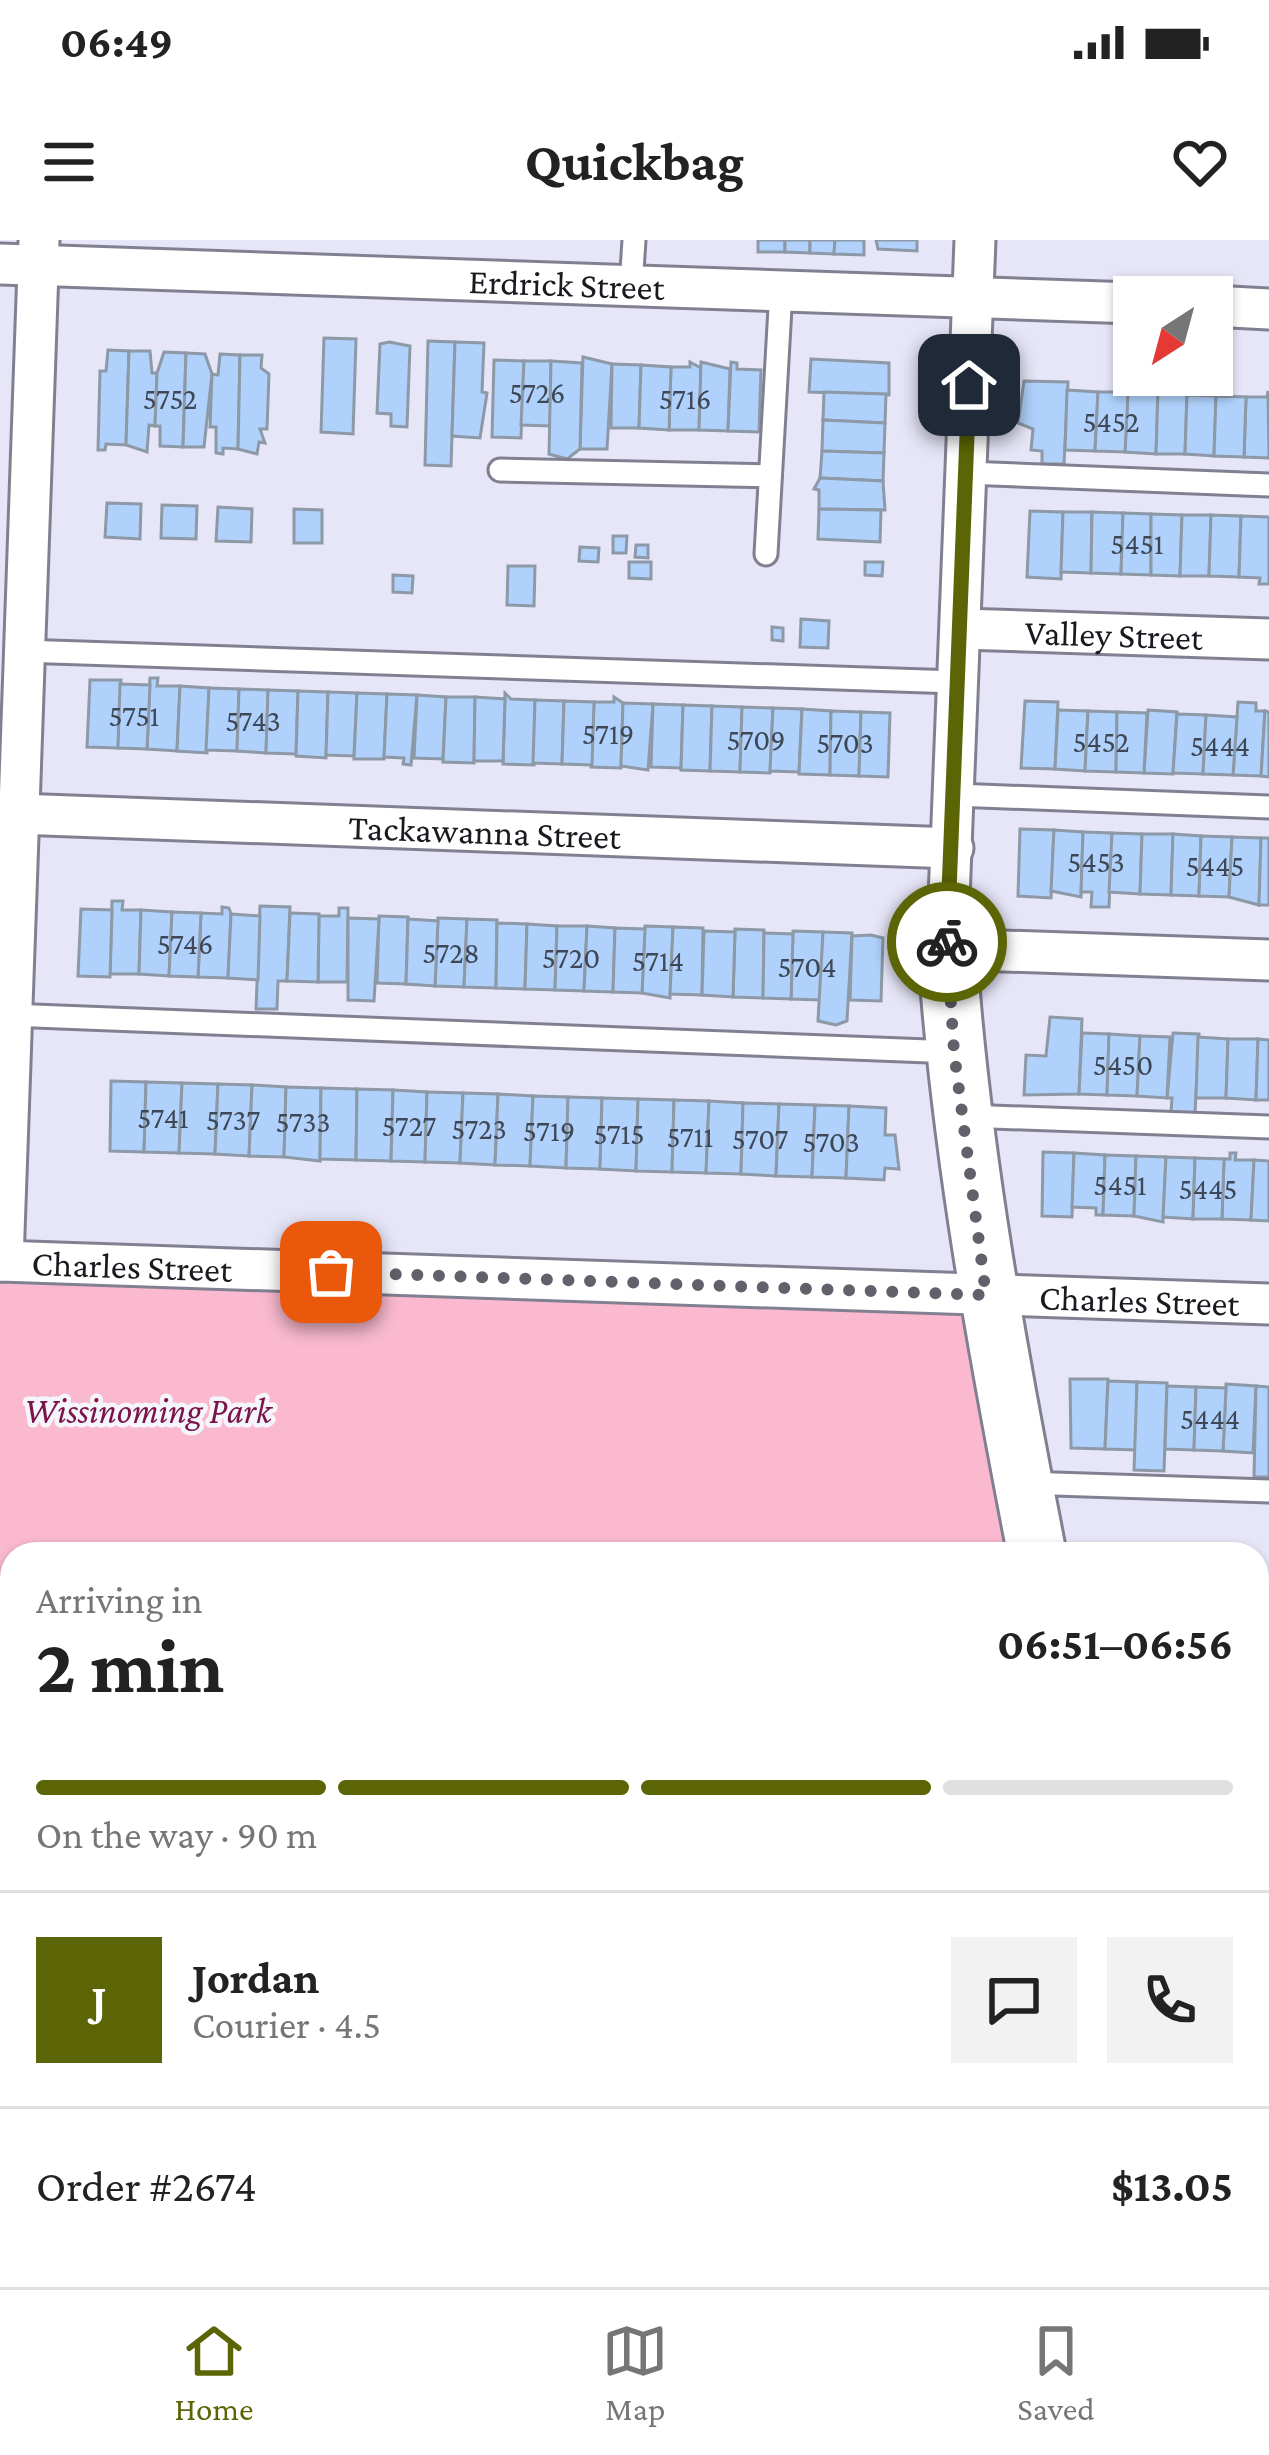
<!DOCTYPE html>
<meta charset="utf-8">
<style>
body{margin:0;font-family:"Crimson Pro",serif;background:#f2f2f2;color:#222;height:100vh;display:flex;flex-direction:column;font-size:45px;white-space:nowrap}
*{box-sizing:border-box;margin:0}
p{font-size:39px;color:#767676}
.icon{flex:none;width:66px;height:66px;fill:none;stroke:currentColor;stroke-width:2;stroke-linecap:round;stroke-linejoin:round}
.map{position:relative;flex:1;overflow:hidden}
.details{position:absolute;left:0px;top:1302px;width:1269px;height:747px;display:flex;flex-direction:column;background:#fff;border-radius:36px 36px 0 0;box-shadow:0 3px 9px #0004}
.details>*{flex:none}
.needle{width:78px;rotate:216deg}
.tools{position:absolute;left:1113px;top:36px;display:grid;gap:24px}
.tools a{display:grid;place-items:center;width:120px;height:120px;border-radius:0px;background:#fff;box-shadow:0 3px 9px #0004;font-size:60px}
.pin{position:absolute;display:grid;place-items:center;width:102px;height:102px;color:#fff;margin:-51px;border-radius:24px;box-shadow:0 6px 18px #0006}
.courier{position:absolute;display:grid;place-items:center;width:120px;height:120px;margin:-60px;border:9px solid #5c6505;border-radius:50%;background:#fff;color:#222;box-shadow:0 3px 15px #0007}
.overview em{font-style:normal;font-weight:700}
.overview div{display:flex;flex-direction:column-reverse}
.overview{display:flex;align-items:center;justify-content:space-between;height:204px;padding:0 36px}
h1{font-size:78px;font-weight:700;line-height:90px}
.bar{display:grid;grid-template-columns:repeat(4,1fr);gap:18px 12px;align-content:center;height:144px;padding:0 36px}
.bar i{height:15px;border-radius:9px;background:#e0e0e0}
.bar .on{background:#5c6505}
.bar p{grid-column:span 4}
.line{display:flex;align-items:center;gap:30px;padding:0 36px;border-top:3px solid #e0e0e0}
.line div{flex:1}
.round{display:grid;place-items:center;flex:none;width:126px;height:126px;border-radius:0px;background:#f2f2f2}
.status{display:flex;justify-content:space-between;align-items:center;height:84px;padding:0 60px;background:#fff;direction:ltr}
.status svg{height:33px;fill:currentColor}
header{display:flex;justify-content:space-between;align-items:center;height:156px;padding:0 36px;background:#fff;font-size:54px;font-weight:700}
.dock{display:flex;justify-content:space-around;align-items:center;height:168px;border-top:3px solid #e0e0e0;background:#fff;font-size:33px;color:#767676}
.dock a{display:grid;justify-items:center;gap:6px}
.dock .on{color:#5c6505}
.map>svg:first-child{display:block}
</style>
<div class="status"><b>06:49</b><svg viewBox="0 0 49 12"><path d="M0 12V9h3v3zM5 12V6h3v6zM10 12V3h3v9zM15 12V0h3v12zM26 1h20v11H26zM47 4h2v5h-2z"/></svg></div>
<header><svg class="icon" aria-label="menu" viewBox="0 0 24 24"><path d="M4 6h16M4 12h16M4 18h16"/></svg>Quickbag<svg class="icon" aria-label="heart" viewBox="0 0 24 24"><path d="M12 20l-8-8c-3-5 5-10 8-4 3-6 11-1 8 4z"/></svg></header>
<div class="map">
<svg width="1269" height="2047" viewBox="0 0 1269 2047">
<rect width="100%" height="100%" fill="#e7e6f8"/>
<g fill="#fab9cf">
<path d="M0,1021L986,1055L1037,1314H12V2037H1148L1150,2047H0Z"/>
<path d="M1201,2038L1269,2039V2047H1201Z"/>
</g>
<g fill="#afd1fb" stroke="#8d99a6" stroke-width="3">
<rect x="758" y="0" width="27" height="12"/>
<path d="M785,0H810V13L785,12Z"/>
<path d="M810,0H835L834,14L810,13Z"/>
<path d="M835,0H864V15L834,14Z"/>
<path d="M876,0H917V11L878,9Z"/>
<path d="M324,98L356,99L353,194L321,192Z"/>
<path d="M428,101L455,102L451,226L425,225Z"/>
<path d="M389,102L410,106L407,187L391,186V174L377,173L380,104Z"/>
<path d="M455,102L484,103L482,152L487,153L480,198L452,196Z"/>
<path d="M108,110L129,111L126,205L106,204L105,210H98L100,131H106Z"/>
<path d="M129,111H150L152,133H157L155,186L149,185L147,212L126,205Z"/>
<path d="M164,112L186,113L183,207L160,206V186H155L157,133Z"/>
<path d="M186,113L205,114L212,134L204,207H183Z"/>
<path d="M220,114L240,115L238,209L223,208V214L216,213V187H210L212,134L218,135Z"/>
<path d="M240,115H262L261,128L269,134L267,189H260L265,203L259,202L257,214L238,209Z"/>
<path d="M583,117L612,124L607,209H580Z"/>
<path d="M811,119L889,123V155L809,152Z"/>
<path d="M494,120L524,121L521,198L492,197Z"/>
<path d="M524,121H551L550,186L521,185Z"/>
<path d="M551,121L582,123L580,209L567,219L549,214Z"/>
<path d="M690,122L701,128L699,190H669L671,127H690Z"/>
<path d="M701,122L730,129L728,191L699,190Z"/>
<path d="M731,122L737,123V129L761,130L759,192L728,191Z"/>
<path d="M612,124L641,125L639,188H611Z"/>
<path d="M641,125L671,127L669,190L639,188Z"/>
<path d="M1024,141L1068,142L1064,224H1042V211L1031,210L1033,189L1018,183Z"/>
<path d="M1067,150L1098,152L1095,211L1065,210Z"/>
<path d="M1128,150L1158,151L1156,214L1125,212Z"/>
<path d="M1158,151L1187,152L1185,214H1156Z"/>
<path d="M1268,151L1269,218L1244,217L1246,157H1267Z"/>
<path d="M824,152L886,154L885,183L823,180Z"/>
<path d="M1098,152H1128L1125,212L1095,211Z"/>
<path d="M1187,155L1216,156L1214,216L1185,214Z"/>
<path d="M1216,156L1246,157L1244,217L1214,216Z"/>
<path d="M823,180L885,183L884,213L822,211Z"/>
<path d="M822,211L884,213L883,241L820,238Z"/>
<path d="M820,238L883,241L885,270L819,269V250L814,249Z"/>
<path d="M107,263L141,264L140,299L105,297Z"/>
<path d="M162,265L197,266L196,299L161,298Z"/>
<path d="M218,267L252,269L251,302L216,301Z"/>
<path d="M294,269L322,270V303H294Z"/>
<path d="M819,269L881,270L880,302L818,299Z"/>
<path d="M1030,271L1063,272L1061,339L1027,337Z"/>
<path d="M1063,272H1092L1091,333L1061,332Z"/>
<path d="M1092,272L1123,273L1121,334L1091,333Z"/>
<path d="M1123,273L1151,274V335L1121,334Z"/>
<path d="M1151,274L1182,275L1180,336L1151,335Z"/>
<path d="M1182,275H1211L1209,336H1180Z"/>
<path d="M1211,275L1241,276L1239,337L1209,336Z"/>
<path d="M1241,276L1269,277V344H1259L1260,338L1239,337Z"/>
<path d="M613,296H627L626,313H613Z"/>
<path d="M636,305H648V318L635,317Z"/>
<path d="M580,307L599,308L598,322L579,321Z"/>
<path d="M629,322H651V339L629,338Z"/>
<path d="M865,322H883L882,336L865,335Z"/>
<path d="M508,326H535L534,366L507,365Z"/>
<path d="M393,335L413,336L412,353L393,352Z"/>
<path d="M801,379L829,381L828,408L800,407Z"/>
<path d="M772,387L783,388V401L772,400Z"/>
<path d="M150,438H158L157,446H180L177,511L147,509Z"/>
<path d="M90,440H121L118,508L87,507Z"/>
<path d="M120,444L150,445L147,509L118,508Z"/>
<path d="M180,446L209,448L207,513L177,511Z"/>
<path d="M209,448L239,449L237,511L206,510Z"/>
<path d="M239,449L268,450L266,513L237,511Z"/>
<path d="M268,450L298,451L296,514L266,513Z"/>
<path d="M298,451L328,452L326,518L296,516Z"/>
<path d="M328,452L357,453L354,516L326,515Z"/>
<path d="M357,453L387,454L384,519H354Z"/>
<path d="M505,453L511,459L535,460L534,525L503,524Z"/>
<path d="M387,454L417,455L411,525L403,524L404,518L384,517Z"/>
<path d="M417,455L446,457L443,519L414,518Z"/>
<path d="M446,457H475L474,523L443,522Z"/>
<path d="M475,457L505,459L503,521H474Z"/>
<path d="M614,457L623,463L621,528L591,527L594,462H614Z"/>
<path d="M535,460L564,461L562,524L533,523Z"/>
<path d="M564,461L594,462L592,525L562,524Z"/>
<path d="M1025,461L1058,462L1055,529L1021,528Z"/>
<path d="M1238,462L1256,463V471H1265L1261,536L1233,535Z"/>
<path d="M623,463L653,464L648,530L621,526Z"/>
<path d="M653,464L683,465L681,528L651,527Z"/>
<path d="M683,465L712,466L710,531L681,530Z"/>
<path d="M712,466L742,467L740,532L710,531Z"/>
<path d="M742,467L773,468L770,533L740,532Z"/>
<path d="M773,468L802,469L799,532L770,531Z"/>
<path d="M802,469L831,471L830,535L799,534Z"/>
<path d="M1058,470L1088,471L1085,531L1055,529Z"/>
<path d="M1148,470L1177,472L1173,534L1144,533Z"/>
<path d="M831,471L861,472L859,536L830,535Z"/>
<path d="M1088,471L1117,472L1116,532L1085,531Z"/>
<path d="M1265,471L1269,472V537L1261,536Z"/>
<path d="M861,472L890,473L888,537L859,536Z"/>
<path d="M1117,472L1147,473L1144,533L1116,532Z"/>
<path d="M1177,474L1206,475L1203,534L1173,533Z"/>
<path d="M1206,475L1237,477L1233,535L1203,534Z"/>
<path d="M1020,589L1054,590L1051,658L1018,656Z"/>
<path d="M1054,590L1083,592L1081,657L1051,651Z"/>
<path d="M1083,592L1112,593L1109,667H1091L1092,652H1081Z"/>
<path d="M1112,593L1142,594L1140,654L1109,652Z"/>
<path d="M1142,594H1173L1171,655L1140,654Z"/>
<path d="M1173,594L1201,596L1199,656L1171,655Z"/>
<path d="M1201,596L1232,597L1229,657L1199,656Z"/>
<path d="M1232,597L1261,598L1259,665L1229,657Z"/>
<path d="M1261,598H1269V665H1259Z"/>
<path d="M112,661H123L122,670H141L139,734H110Z"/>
<path d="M260,666L290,667L287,741H278L277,769H256Z"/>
<path d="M222,667L229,668L231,674L228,738L198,737L201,673L222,674Z"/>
<path d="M339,668H348L347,742H318L319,676H339Z"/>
<path d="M81,669L112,670L110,737L78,736Z"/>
<path d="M141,670L172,672L169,736L139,734Z"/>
<path d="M172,672L201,673L198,737L169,736Z"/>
<path d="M290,673L319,674L318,742L287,741Z"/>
<path d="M231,674L260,676L258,740L228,738Z"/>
<path d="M379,676L408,677L406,744L377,743Z"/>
<path d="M348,678L379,679L374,761L348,760Z"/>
<path d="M438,678L467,679L464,747L435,746Z"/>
<path d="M408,679L438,681L435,746L406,744Z"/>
<path d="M467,679L497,680L496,748L464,747Z"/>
<path d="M497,683L527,684L525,749L496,748Z"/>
<path d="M527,684L557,686L555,750L525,749Z"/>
<path d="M557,686H587L584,751L555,750Z"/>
<path d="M587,686L615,688L613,752L584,751Z"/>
<path d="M645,686L673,687L670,758L642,753Z"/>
<path d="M673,687L703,688L702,755L670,754Z"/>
<path d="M615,688L645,689L642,753L613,752Z"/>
<path d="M735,689L764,690L763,758L733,757Z"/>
<path d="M704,691L735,692L733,757L702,755Z"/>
<path d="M793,691L823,692L821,760L791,759Z"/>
<path d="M823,692L852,693L847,781L836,785L818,781Z"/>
<path d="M764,693L793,694L791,759L763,758Z"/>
<path d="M871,695L883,698L881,761L850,760L852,696Z"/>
<path d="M1050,777L1082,779L1079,854L1024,855L1026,815L1046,816Z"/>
<path d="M1082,793L1109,794L1107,855L1079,854Z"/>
<path d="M1173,793L1199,794L1195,873L1171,872L1172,858H1167Z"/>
<path d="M1109,794L1140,796L1137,856L1107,855Z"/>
<path d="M1140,796L1170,797L1167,858L1137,856Z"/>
<path d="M1198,797L1228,799L1226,858H1196Z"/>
<path d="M1228,799H1258L1256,860L1226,858Z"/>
<path d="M1258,799L1269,800V860H1256Z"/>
<path d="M111,841L146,842L144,912L110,911Z"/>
<path d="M146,842L182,843L179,913L144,912Z"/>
<path d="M182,843L218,844L215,914L179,913Z"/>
<path d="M218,844L252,845L249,916L215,914Z"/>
<path d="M252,845L286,847L284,917L249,916Z"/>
<path d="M286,847L321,848L320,921L284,917Z"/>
<path d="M321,848L357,849L356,920L320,919Z"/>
<path d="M357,849L393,850L391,921L356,920Z"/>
<path d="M393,850L427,852L425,922L391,921Z"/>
<path d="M427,852L463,853L460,923L425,922Z"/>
<path d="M463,853L498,854L495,925L460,923Z"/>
<path d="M498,854L533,856L530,926L495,925Z"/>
<path d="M533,856L568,857L566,928L530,926Z"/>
<path d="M568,857L602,858L600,929L566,928Z"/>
<path d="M602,858L638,859L636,931L600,929Z"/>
<path d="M638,859L674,860L672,932L636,931Z"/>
<path d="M674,860L709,861L706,933L672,932Z"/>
<path d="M709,861L743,863L741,934L706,933Z"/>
<path d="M743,863L779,864L776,936L741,934Z"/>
<path d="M779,864L815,865L812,937L776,936Z"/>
<path d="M815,865L849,866L846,938L812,937Z"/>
<path d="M849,866L886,868L885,895H895L899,929L885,928L884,940L846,938Z"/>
<path d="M1043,912L1074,913L1072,977L1042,976Z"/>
<path d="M1074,913L1105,915L1103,975H1096V968L1072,967Z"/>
<path d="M1230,913H1236L1235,920H1254L1251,980L1222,979L1224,919H1230Z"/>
<path d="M1105,915L1136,916L1134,976L1103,975Z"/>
<path d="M1136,916L1166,917L1163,982L1134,976Z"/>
<path d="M1166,917L1195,918L1193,979L1163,977Z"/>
<path d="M1195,918L1224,919L1222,979H1193Z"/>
<path d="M1254,920L1269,921V981L1251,980Z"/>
<path d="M1070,1139H1108L1105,1209L1071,1208Z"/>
<path d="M1108,1141L1137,1142L1136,1210L1105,1209Z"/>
<path d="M1137,1142L1167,1143L1164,1231L1134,1230Z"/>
<path d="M1226,1144L1256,1146L1253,1213L1223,1211Z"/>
<path d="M1167,1146L1196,1147L1194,1210L1165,1209Z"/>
<path d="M1256,1146L1269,1147V1237H1254Z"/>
<path d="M1196,1147L1226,1148L1223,1211L1194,1210Z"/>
<path d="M1257,1907L1268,1908L1269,1918V2007H1259L1257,1993Z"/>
</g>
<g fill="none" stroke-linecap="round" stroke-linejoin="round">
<g stroke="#818090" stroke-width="27">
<g id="lane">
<path d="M631,46L634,0"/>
<path d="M500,230L770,236"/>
<path d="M966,233L1269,245"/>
<path d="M766,314L781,50"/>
<path d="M21,411L956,442"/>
<path d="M955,555L1269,567"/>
<path d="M9,775L954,812"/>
<path d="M966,876L1269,887"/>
<path d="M1024,1243L1269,1251"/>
<path d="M1269,1368L1260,1503L1269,1575"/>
</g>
</g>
<g stroke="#818090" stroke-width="45">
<g id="street">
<path d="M975,0L947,709L1269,720"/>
<path id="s1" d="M0,24L1134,63"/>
<path d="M1212,66L1269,69"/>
<path id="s2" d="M961,389L1269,399"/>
<path id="s3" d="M17,574L953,608"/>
<path id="s4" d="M0,1021L1269,1064"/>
<path d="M3,1021L39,1"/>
<path d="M1257,1831H1269"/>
</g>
</g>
<g stroke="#818090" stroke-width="63">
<g id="secondary">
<path d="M947,709C961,913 998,1114 1037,1314"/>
<path d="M1148,2037L1150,2047"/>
</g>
</g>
<use href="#lane" stroke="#fff" stroke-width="21"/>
<use href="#street" stroke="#fff" stroke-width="39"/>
<use href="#secondary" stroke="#fff" stroke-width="57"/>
</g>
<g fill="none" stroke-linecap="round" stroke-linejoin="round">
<path stroke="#61616b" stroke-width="12" stroke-dasharray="0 21.6" d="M331,1032L986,1055L954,812L947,702"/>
<path stroke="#5c6505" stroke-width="15" d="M947,702L969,145"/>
</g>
<g text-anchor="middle" stroke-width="9" stroke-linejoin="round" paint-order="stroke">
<g font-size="30" fill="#3e4756">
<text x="537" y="163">5726</text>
<text x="170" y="169">5752</text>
<text x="685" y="169">5716</text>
<text x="1111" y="192">5452</text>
<text x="1137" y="314">5451</text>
<text x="134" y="486">5751</text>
<text x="253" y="491">5743</text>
<text x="608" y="504">5719</text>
<text x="756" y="510">5709</text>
<text x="1101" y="512">5452</text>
<text x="845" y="513">5703</text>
<text x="1220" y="516">5444</text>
<text x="1096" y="632">5453</text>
<text x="1215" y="636">5445</text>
<text x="185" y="714">5746</text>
<text x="451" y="723">5728</text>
<text x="571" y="728">5720</text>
<text x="658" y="731">5714</text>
<text x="807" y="737">5704</text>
<text x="1123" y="835">5450</text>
<text x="163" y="888">5741</text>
<text x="233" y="890">5737</text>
<text x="303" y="892">5733</text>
<text x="409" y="896">5727</text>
<text x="479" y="899">5723</text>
<text x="549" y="901">5719</text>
<text x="619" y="904">5715</text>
<text x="690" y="907">5711</text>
<text x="760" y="909">5707</text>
<text x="831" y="912">5703</text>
<text x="1120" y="955">5451</text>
<text x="1208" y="959">5445</text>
<text x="1210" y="1189">5444</text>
</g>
<g font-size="36" fill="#19191f" stroke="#f5f5fc">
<text dy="13" stroke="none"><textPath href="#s1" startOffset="567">Erdrick Street</textPath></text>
<text dy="13" stroke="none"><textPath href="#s2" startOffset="153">Valley Street</textPath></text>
<text dy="13" stroke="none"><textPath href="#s3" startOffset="468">Tackawanna Street</textPath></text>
<text dy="13" stroke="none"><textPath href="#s4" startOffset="132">Charles Street</textPath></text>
<text dy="13" stroke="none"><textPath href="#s4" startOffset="1140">Charles Street</textPath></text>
</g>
<g font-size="36" font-style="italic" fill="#7c1348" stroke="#f5f5fc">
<text x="148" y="1183">Wissinoming Park</text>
</g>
</g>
</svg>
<div class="tools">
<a><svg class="needle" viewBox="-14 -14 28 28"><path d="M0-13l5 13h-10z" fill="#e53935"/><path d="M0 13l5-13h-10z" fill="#767676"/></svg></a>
</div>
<div class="pin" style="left:331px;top:1032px;background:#ea580c"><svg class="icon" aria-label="bag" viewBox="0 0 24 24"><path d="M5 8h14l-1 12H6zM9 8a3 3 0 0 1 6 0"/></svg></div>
<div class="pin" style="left:969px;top:145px;background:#1f2937"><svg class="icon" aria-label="home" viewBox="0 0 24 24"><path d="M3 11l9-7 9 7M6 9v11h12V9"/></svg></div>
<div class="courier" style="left:947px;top:702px"><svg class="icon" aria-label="bike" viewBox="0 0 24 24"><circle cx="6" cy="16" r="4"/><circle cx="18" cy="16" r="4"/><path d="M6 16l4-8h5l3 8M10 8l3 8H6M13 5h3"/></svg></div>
<section class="details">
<div class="overview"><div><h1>2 min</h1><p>Arriving in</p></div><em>06:51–06:56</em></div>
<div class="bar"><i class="on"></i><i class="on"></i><i class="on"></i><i></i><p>On the way · 90 m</p></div>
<div class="line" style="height:216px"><b class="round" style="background:#5c6505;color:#fff">J</b><div><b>Jordan</b><p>Courier · 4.5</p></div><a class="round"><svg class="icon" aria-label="chat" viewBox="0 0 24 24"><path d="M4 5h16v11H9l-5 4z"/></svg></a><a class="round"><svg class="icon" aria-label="phone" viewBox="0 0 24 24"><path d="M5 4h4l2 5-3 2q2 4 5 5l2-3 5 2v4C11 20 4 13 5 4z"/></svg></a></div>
<div class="line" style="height:156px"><div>Order #2674</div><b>$13.05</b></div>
</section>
</div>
<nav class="dock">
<a class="on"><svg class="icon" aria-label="home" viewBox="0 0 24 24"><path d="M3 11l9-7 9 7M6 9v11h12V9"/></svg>Home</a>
<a><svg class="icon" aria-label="map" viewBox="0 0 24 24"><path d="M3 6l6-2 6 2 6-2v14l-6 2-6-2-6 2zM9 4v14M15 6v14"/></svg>Map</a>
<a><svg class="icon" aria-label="saved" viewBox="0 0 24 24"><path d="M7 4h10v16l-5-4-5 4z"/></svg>Saved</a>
</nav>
